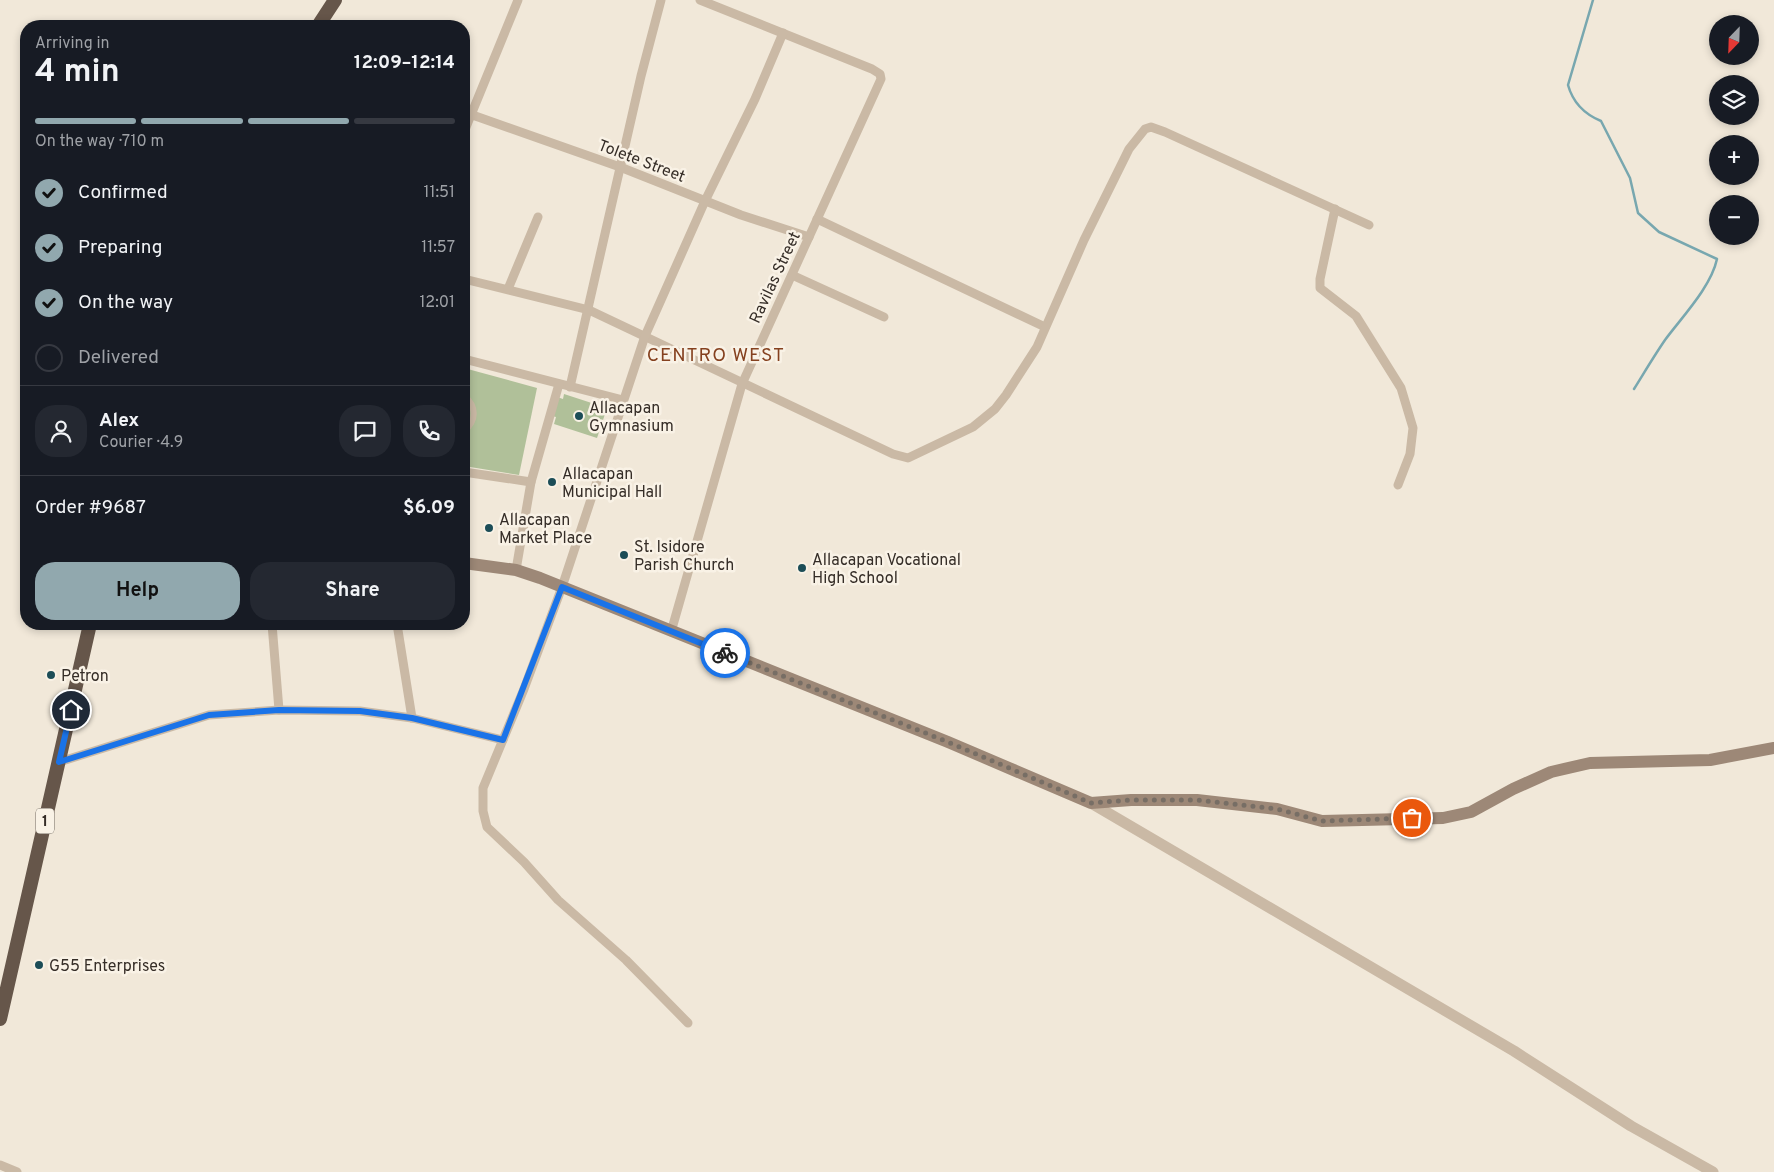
<!DOCTYPE html>
<meta charset="utf-8">
<style>
body{margin:0;font-family:Overpass,sans-serif;background:#242831;color:#f1f3f6;height:100vh;display:flex;flex-direction:column;font-size:19px;white-space:nowrap}
*{box-sizing:border-box;margin:0}
p{font-size:16px;color:#9ea1a6}
.icon{flex:none;width:28px;height:28px;fill:none;stroke:currentColor;stroke-width:2;stroke-linecap:round;stroke-linejoin:round}
.map{position:relative;flex:1;overflow:hidden}
.sheet{position:absolute;left:20px;top:20px;width:450px;height:610px;display:flex;flex-direction:column;background:#171b24;border-radius:20px;box-shadow:0 2px 8px #0003}
.sheet>*{flex:none}
.needle{width:32px;rotate:203deg}
.buttons{position:absolute;left:1709px;top:15px;display:grid;gap:10px}
.buttons a{display:grid;place-items:center;width:50px;height:50px;border-radius:50%;background:#171b24;box-shadow:0 2px 8px #0003;font-size:25px}
.pin{position:absolute;display:grid;place-items:center;width:42px;height:42px;color:#fff;margin:-21px;border:2px solid #fff;border-radius:50%;box-shadow:0 1px 5px #0007}
.courier{position:absolute;display:grid;place-items:center;width:50px;height:50px;margin:-25px;border:4px solid #1a73e8;border-radius:50%;background:#fff;color:#222;box-shadow:0 1px 6px #0007}
.summary em{font-style:normal;font-weight:700}
.summary div{display:flex;flex-direction:column-reverse}
.summary{display:flex;align-items:center;justify-content:space-between;height:85px;padding:0 15px}
h1{font-size:32px;font-weight:700;line-height:38px}
.bar{display:grid;grid-template-columns:repeat(4,1fr);gap:8px 5px;align-content:center;height:60px;padding:0 15px}
.bar i{height:6px;border-radius:4px;background:#363941}
.bar .selected{background:#91a8ae}
.bar p{grid-column:span 4}
.line{display:flex;align-items:center;gap:12px;padding:0 15px;border-top:1px solid #363941}
.line div{flex:1}
.round{display:grid;place-items:center;flex:none;width:52px;height:52px;border-radius:20px;background:#242831}
ol{padding:0 15px;list-style:none}
li{display:flex;align-items:center;gap:15px;height:55px}
li p{margin-inline-start:auto}
li .icon{padding:5px;border-radius:50%;background:#91a8ae;color:#111;stroke-width:4}
li:last-child{color:#9ea1a6}
li i{width:28px;height:28px;border:2px solid #363941;border-radius:50%}
.primary-button{display:flex;gap:10px;margin-top:auto;padding:10px 15px}
.primary-button a{flex:1;height:58px;border-radius:20px;background:#91a8ae;color:#111;font-size:20px;font-weight:700;line-height:58px;text-align:center}
.primary-button a+a{background:#242831;color:#f1f3f6}
.map>svg:first-child{display:block}
</style>
<div class="map">
<svg width="1774" height="1172" viewBox="0 0 1774 1172">
<rect width="100%" height="100%" fill="#f1e8d9"/>
<g fill="#b0c099">
<path d="M464,368L537,388L519,475L464,466Z"/>
<path d="M564,394L607,408L597,438L554,424L556,417L552,416L557,397L563,399Z"/>
</g>
<g fill="none" stroke-linecap="round" stroke-linejoin="round">
<path stroke="#78a7af" stroke-width="2.5" d="M1593,0L1568,85C1573,103 1584,114 1601,121L1630,178L1638,213L1659,232L1717,259C1711,287 1682,317 1665,340C1654,356 1644,373 1634,389"/>
<path stroke="#cab9a5" stroke-width="6" d="M464,396C477,406 477,421 464,431"/>
<g stroke="#cab9a5" stroke-width="9">
<path d="M464,112L620,167L741,215L809,237"/>
<path d="M464,132L518,0"/>
<path d="M1335,209L1320,279V288L1356,316L1401,388L1413,428L1410,454L1398,485"/>
<path d="M817,219L1045,327"/>
<path d="M792,275L884,317"/>
<path d="M464,279L589,310L893,454L908,458L973,427L995,409L1006,395L1037,347L1084,240L1129,149L1145,129L1151,127L1165,132L1369,225"/>
<path d="M508,289L538,217"/>
<path d="M464,359L623,400"/>
<path d="M570,387L641,76L661,0"/>
<path d="M464,472L531,482"/>
<path d="M516,570L531,482L559,384"/>
<path d="M272,624L279,710"/>
<path d="M397,624L412,718"/>
<path d="M671,632L742,384L881,79L880,74L872,69L700,0"/>
<path d="M59,762L209,715L279,710L360,711L412,718L503,740"/>
<path d="M688,1023L626,960L558,900L524,862L487,827L483,811V788L524,689L562,587L645,336L705,201L755,99L783,33"/>
<path d="M0,1165L17,1172"/>
</g>
<path stroke="#cab9a5" stroke-width="11" d="M1091,803L1514,1051L1631,1126L1713,1172"/>
<path stroke="#9d8877" stroke-width="12" d="M464,563L516,570L540,578L948,742L1091,803L1131,800H1197L1277,809L1322,821L1443,818L1471,812L1513,789L1551,772L1590,763L1710,760L1774,748"/>
<g stroke="#66564a" stroke-width="14">
<path d="M318,26L335,0"/>
<path d="M0,1019L90,624"/>
</g>
</g>
<g fill="none" stroke-linecap="round" stroke-linejoin="round">
<path stroke="#776e65" stroke-width="5" stroke-dasharray="0 9" d="M725,653L948,742L1091,803L1131,800H1197L1277,809L1322,821L1412,818"/>
<path stroke="#1a73e8" stroke-width="6" d="M71,710L59,762L209,715L279,710L360,711L412,718L503,740L562,587L725,653"/>
</g>
<g fill="#1c4d57" stroke="#f9f2e6" stroke-width="2">
<circle cx="579" cy="416" r="5"/>
<circle cx="552" cy="482" r="5"/>
<circle cx="489" cy="528" r="5"/>
<circle cx="624" cy="555" r="5"/>
<circle cx="802" cy="568" r="5"/>
<circle cx="51" cy="675" r="5"/>
<circle cx="39" cy="965" r="5"/>
</g>
<g text-anchor="middle" stroke-width="5" stroke-linejoin="round" paint-order="stroke">
<rect fill="#f9f2e6" stroke="#706860" stroke-width="1" x="36" y="808.5" width="18" height="25" rx="4"/>
<g font-size="15" font-weight="bold" fill="#352d27">
<text x="45" y="826">1</text>
</g>
<g font-size="16" fill="#352d27" stroke="#f9f2e6">
<text transform="translate(642 160) rotate(21)" y="6">Tolete Street</text>
<text transform="translate(774 277) rotate(-65)" y="6">Ravilas Street</text>
</g>
<g font-size="16" fill="#352d27" stroke="#f9f2e6" text-anchor="start">
<text x="589" y="413">Allacapan<tspan x="589" dy="18">Gymnasium</tspan></text>
<text x="562" y="479">Allacapan<tspan x="562" dy="18">Municipal Hall</tspan></text>
<text x="499" y="525">Allacapan<tspan x="499" dy="18">Market Place</tspan></text>
<text x="634" y="552">St. Isidore<tspan x="634" dy="18">Parish Church</tspan></text>
<text x="812" y="565">Allacapan Vocational<tspan x="812" dy="18">High School</tspan></text>
<text x="61" y="681">Petron</text>
<text x="49" y="971">G55 Enterprises</text>
</g>
<g font-size="19" letter-spacing="1" fill="#85411f" stroke="#f9f2e6">
<text x="716" y="361">CENTRO WEST</text>
</g>
</g>
</svg>
<div class="buttons">
<a><svg class="needle" viewBox="-14 -14 28 28"><path d="M0-13l5 13h-10z" fill="#e53935"/><path d="M0 13l5-13h-10z" fill="#9ea1a6"/></svg></a>
<a><svg class="icon" aria-label="layers" viewBox="0 0 24 24"><path d="M12 4l9 5-9 5-9-5zM3 14l9 5 9-5"/></svg></a>
<a>+</a>
<a>−</a>
</div>
<div class="pin" style="left:1412px;top:818px;background:#ea580c"><svg class="icon" aria-label="bag" viewBox="0 0 24 24"><path d="M5 8h14l-1 12H6zM9 8a3 3 0 0 1 6 0"/></svg></div>
<div class="pin" style="left:71px;top:710px;background:#1f2937"><svg class="icon" aria-label="home" viewBox="0 0 24 24"><path d="M3 11l9-7 9 7M6 9v11h12V9"/></svg></div>
<div class="courier" style="left:725px;top:653px"><svg class="icon" aria-label="bike" viewBox="0 0 24 24"><circle cx="6" cy="16" r="4"/><circle cx="18" cy="16" r="4"/><path d="M6 16l4-8h5l3 8M10 8l3 8H6M13 5h3"/></svg></div>
<section class="sheet">
<div class="summary"><div><h1>4 min</h1><p>Arriving in</p></div><em>12:09–12:14</em></div>
<div class="bar"><i class="selected"></i><i class="selected"></i><i class="selected"></i><i></i><p>On the way · 710 m</p></div>
<ol>
<li><svg class="icon" aria-label="check" viewBox="0 0 24 24"><path d="M5 12l5 5 9-10"/></svg>Confirmed<p>11:51</p></li>
<li><svg class="icon" aria-label="check" viewBox="0 0 24 24"><path d="M5 12l5 5 9-10"/></svg>Preparing<p>11:57</p></li>
<li><svg class="icon" aria-label="check" viewBox="0 0 24 24"><path d="M5 12l5 5 9-10"/></svg>On the way<p>12:01</p></li>
<li><i></i>Delivered</li>
</ol>
<div class="line" style="height:90px"><a class="round"><svg class="icon" aria-label="person" viewBox="0 0 24 24"><circle cx="12" cy="8" r="4"/><path d="M4 21q1-7 8-7t8 7"/></svg></a><div><b>Alex</b><p>Courier · 4.9</p></div><a class="round"><svg class="icon" aria-label="chat" viewBox="0 0 24 24"><path d="M4 5h16v11H9l-5 4z"/></svg></a><a class="round"><svg class="icon" aria-label="phone" viewBox="0 0 24 24"><path d="M5 4h4l2 5-3 2q2 4 5 5l2-3 5 2v4C11 20 4 13 5 4z"/></svg></a></div>
<div class="line" style="height:65px"><div>Order #9687</div><b>$6.09</b></div>
<div class="primary-button"><a>Help</a><a>Share</a></div>
</section>
</div>
